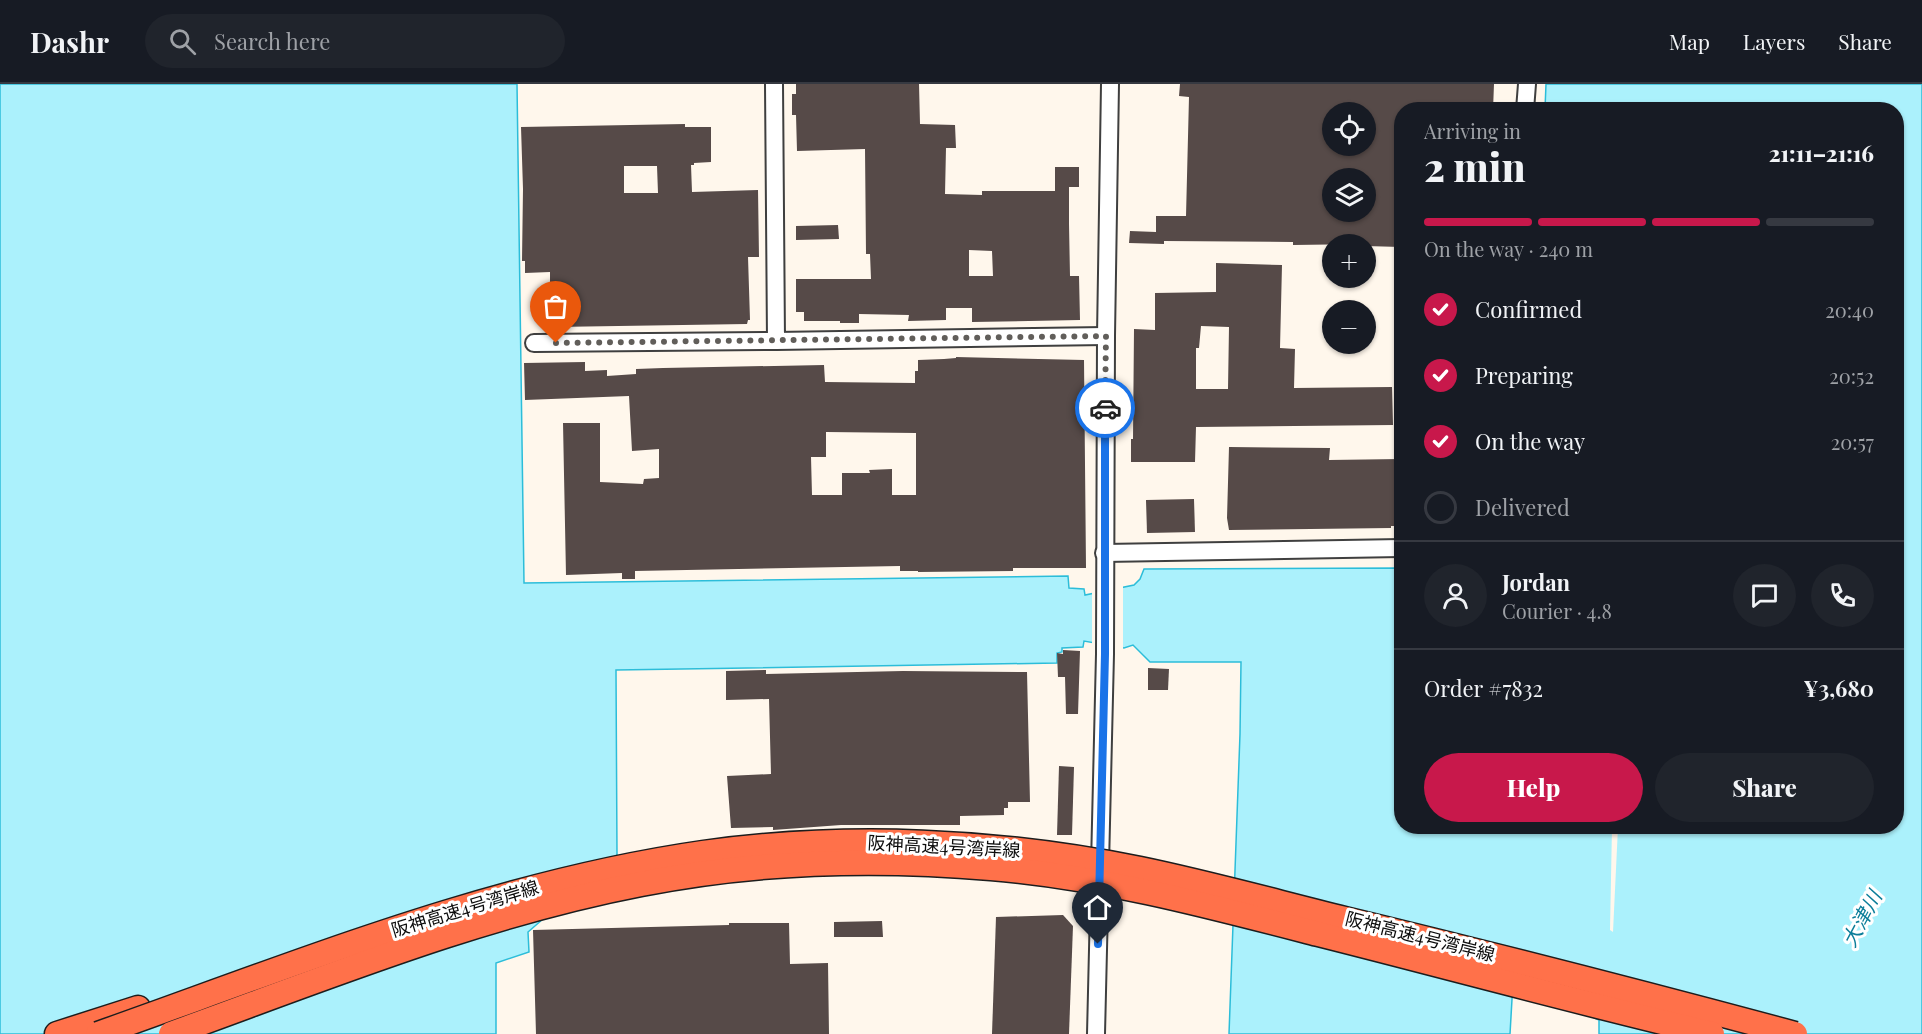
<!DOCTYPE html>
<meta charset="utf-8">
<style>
body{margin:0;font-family:"Playfair Display","Noto Sans JP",serif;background:#20242c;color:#f1f3f6;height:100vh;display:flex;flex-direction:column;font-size:22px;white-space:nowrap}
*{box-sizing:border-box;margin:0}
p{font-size:20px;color:#9ea1a6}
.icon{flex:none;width:33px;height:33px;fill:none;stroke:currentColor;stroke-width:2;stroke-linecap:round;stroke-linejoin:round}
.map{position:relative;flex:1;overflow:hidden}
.details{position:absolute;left:1394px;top:18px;width:510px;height:732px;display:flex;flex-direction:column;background:#171b24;border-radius:24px;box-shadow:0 2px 4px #0004}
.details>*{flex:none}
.tools{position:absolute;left:1322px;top:18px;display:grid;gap:12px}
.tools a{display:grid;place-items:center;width:54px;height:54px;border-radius:50%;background:#171b24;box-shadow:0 2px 4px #0004;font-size:30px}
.pin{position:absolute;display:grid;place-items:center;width:51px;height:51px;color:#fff;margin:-62px -26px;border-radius:50% 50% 50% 0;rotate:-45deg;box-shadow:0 0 6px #0007}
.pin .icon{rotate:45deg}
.courier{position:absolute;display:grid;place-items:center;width:60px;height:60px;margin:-30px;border:4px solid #1a73e8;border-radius:50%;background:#fff;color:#222;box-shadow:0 2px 8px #0007}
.overview em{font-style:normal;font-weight:800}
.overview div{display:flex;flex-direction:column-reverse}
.overview{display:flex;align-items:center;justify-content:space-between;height:102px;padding:0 30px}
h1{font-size:39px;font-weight:800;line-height:45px}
.bar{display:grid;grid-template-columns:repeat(4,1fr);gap:9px 6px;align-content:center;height:72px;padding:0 30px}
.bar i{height:8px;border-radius:4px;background:#363941}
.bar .on{background:#c8184b}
.bar p{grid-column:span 4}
.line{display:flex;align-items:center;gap:15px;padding:0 30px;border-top:2px solid #363941}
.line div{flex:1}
.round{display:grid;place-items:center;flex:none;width:63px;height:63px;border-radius:32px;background:#20242c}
ol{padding:0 30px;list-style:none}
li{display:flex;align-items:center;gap:18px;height:66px}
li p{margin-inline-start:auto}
li .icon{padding:6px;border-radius:50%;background:#c8184b;color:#fff;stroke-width:4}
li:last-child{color:#9ea1a6}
li i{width:33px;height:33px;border:3px solid #363941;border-radius:50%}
.primary-button{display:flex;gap:12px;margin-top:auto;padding:12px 30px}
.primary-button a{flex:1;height:69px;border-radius:36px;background:#c8184b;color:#fff;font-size:24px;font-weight:800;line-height:69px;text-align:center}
.primary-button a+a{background:#20242c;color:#f1f3f6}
header{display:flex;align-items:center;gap:36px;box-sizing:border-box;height:84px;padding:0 30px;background:#171b24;border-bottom:2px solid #363941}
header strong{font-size:28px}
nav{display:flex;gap:33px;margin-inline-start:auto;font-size:21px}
.search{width:420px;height:54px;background:#20242c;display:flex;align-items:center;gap:15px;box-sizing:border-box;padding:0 21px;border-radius:33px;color:#9ea1a6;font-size:22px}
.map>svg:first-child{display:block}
</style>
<header>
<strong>Dashr</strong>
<div class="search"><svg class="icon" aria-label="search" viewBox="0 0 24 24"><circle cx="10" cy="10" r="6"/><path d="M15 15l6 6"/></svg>Search here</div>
<nav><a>Map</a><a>Layers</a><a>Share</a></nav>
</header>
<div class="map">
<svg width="1922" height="950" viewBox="0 0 1922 950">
<rect width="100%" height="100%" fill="#fff7ec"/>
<path fill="#abf1fc" stroke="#2cbdd9" stroke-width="1.5" d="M0,0H517L524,499L1068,492L1069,504L1084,505L1085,511L1134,501L1140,495L1144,485L1401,484V742H1896V26L1545,25L1546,0H1922V950H1599V936L1513,898L1510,950H1229L1240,650L1241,578H1150L1133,561L1124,564L1084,557L1083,563L1062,564V568L1057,569V579L616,586L617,771L528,848L529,868L496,879V950H0Z"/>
<g fill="#fff7ec">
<path d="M1123,500V567L1092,562V506Z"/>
<path d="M1618,743L1613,848L1610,846L1612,743Z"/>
</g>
<g fill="#564a48" fill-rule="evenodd">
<path d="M796,0H919L920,40L955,41L956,64H946L945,110L982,111V107H1055V83H1079V103H1069V140L1070,192H1079L1080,236L972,238V224H946V236L908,237L909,231L859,230V239H840V237H804V228H796V195H871L870,170H866L865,65L797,67L796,31H792V10H796ZM969,166L992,167L993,192H969Z"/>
<path d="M1180,0H1494L1493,26H1401V163L1365,162V160L1293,161V158L1164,157V160L1129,159L1130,147L1156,148V132H1186L1189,13L1179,12ZM1332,28H1365V62H1332ZM1332,94H1365V128H1332Z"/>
<path d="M685,40V43H711V78L694,79V81H691L692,108L758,106L759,173H748L750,236H748L747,240L554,243V240L540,239V226H554L553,199H550V188L525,189V177H522L523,105L521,43ZM624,82H657L658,109H624Z"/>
<path d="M838,141L839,155L796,156V142Z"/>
<path d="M1216,179L1282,181L1280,264L1295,265L1294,304L1392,303L1393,341L1196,343L1195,378H1131V355H1133L1134,245L1155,246V209L1216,208ZM1201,242L1229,243L1228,305H1196V264H1199Z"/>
<path d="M956,273L1084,276L1086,484H1013V487L918,488V487H900V482L635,487V495H622V489L566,491L563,339H600V398L643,400L644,395L659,394V365L632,367L629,312L525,316L524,279L585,278V287L607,286V292L636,290V285L663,284L824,281L825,298L915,299V287H918V276L944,275L956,274ZM826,348L916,349V411H892V385L869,386L870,389H842V411H812L811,373H826Z"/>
<path d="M1229,363L1330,364L1329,376L1401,375V415H1397V442H1391V444L1229,446L1227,434Z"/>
<path d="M1194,415L1195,448L1147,449L1146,416Z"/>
<path d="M1063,566L1080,567L1078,630H1066L1065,593H1058L1057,569L1063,570Z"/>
<path d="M1148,584L1169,585L1168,606H1148Z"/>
<path d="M766,586V590L903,587L1027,588L1030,718H1008V724H1004V731L960,732V741H841L773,746V743L731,744L727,692L771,690L769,615L726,616V587Z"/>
<path d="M1059,682L1074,683L1072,751H1057Z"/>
<path d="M1063,831L1073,842L1069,950H992L996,833Z"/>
<path d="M882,837L883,853H834V838Z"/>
<path d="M729,839H789L790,880L828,879L829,950H536L533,846L729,841Z"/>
</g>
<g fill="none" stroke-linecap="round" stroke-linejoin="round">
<g stroke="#3f3f3f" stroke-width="20">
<g id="minor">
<path d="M774,0L776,257L1106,252"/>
<path d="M1525,26L1527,0"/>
<path d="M534,259L776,257"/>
<path d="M1104,469L1401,464"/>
<path d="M1096,950L1105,570L1106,252L1110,0"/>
</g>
</g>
<g stroke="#1d1d1d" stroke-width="27">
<path id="highway" d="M57,950L138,924"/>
</g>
<use href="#minor" stroke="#fff" stroke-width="16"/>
<use href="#highway" stroke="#ff714a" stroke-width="24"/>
<g stroke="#1d1d1d" stroke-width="27" stroke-linecap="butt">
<g id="highway-bridge">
<path d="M98,950C296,880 494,799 703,769C847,749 998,756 1140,785C1208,799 1276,818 1345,835C1495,871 1646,910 1795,950"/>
<path d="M171,950C326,894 480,831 641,800C757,777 874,774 991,784C1102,793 1210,822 1318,850C1449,883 1580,919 1712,950"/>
</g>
</g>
<use href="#highway-bridge" stroke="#ff714a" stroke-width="24"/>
</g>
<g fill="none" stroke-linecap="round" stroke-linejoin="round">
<path stroke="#615e5a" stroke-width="6" stroke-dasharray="0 10.8" d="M556,259L1106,252L1105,324"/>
<path stroke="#1a73e8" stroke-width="8" d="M1098,860L1105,570V324"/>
</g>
<g text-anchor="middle" stroke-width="6" stroke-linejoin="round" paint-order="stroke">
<g font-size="18" fill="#0c0c0c" stroke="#fff">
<text transform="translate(944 763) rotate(3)" y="6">阪神高速4号湾岸線</text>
<text transform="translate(465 825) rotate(-17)" y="6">阪神高速4号湾岸線</text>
<text transform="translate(1420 853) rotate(14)" y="6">阪神高速4号湾岸線</text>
</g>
<g font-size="20" font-style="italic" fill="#0c7e9a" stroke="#fff">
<text transform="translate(1862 835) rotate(-62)" y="7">大津川</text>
</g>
</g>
</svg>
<div class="tools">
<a><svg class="icon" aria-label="locate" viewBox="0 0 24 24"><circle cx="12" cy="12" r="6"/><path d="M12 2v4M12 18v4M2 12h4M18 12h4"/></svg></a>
<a><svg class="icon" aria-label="layers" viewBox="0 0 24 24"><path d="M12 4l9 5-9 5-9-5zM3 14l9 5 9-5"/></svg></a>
<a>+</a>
<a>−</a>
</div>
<div class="pin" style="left:556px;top:259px;background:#ea580c"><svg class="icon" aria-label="bag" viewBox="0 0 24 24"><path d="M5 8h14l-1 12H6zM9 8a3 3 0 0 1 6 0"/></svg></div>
<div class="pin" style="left:1098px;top:860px;background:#1f2937"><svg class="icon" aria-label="home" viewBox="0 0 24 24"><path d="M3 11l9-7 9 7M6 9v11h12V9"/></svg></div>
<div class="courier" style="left:1105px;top:324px"><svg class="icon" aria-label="car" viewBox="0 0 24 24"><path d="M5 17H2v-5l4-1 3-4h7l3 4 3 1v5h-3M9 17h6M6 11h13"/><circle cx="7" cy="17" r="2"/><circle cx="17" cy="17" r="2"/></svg></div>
<section class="details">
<div class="overview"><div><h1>2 min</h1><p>Arriving in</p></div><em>21:11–21:16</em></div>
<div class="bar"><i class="on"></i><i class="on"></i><i class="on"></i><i></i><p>On the way · 240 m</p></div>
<ol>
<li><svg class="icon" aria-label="check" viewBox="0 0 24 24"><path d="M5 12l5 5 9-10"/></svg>Confirmed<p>20:40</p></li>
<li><svg class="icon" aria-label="check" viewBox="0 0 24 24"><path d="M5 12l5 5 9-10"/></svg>Preparing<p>20:52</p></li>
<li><svg class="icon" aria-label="check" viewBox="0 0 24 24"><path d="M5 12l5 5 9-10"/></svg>On the way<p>20:57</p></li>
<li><i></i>Delivered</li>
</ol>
<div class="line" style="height:108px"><a class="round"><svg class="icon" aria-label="person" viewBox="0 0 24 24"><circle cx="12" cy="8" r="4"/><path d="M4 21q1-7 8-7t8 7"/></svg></a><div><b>Jordan</b><p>Courier · 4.8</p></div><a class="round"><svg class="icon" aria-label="chat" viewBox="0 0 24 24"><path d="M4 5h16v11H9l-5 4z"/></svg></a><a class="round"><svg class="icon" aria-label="phone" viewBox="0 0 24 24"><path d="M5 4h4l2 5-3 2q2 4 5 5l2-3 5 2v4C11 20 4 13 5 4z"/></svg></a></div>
<div class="line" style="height:78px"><div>Order #7832</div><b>¥3,680</b></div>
<div class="primary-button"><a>Help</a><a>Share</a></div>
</section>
</div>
